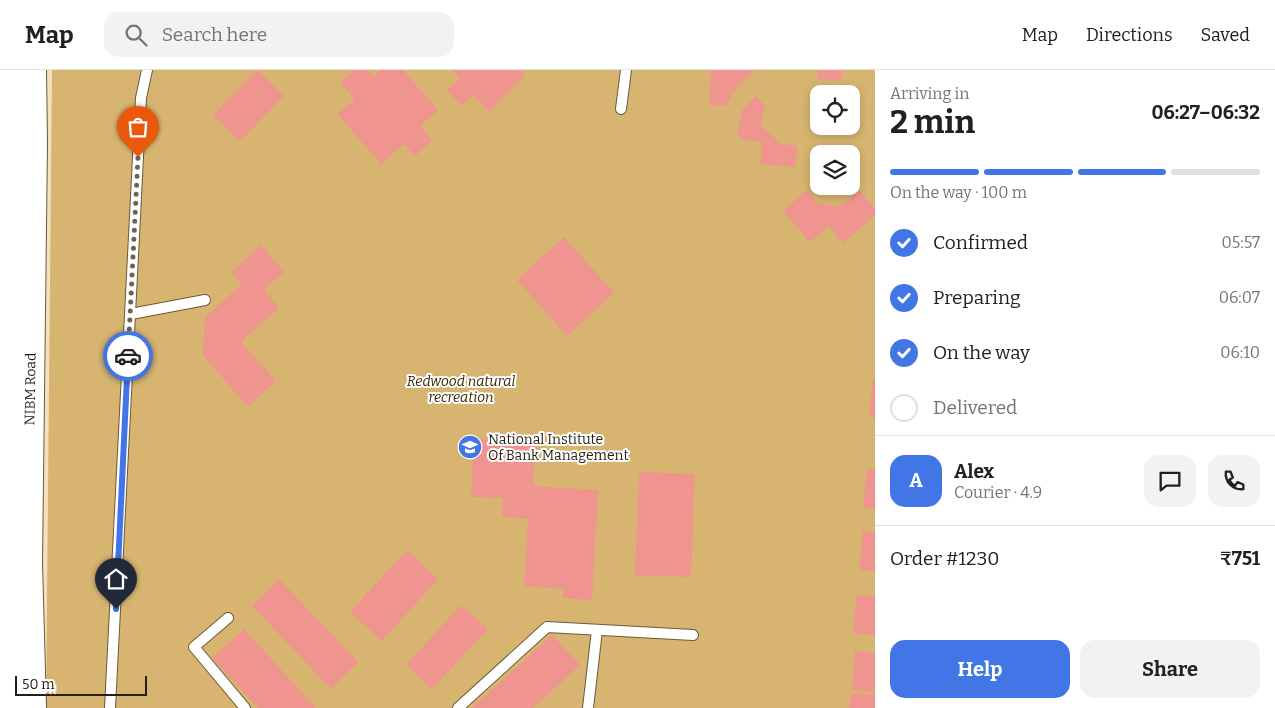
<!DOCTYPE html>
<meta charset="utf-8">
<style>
body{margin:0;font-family:Bitter,serif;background:#f2f2f2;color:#202124;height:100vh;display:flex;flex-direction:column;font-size:19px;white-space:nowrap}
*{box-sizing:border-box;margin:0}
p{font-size:16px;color:#757577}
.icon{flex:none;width:28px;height:28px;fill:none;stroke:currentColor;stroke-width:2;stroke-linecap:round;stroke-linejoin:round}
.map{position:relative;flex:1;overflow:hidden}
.details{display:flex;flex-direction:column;background:#fff;width:400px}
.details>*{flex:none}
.tools{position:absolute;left:810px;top:15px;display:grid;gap:10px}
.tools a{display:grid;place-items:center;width:50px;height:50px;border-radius:10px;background:#fff;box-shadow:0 2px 8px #0003;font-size:25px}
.scale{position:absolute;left:15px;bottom:12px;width:132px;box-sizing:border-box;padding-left:5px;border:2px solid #261f12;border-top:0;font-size:14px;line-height:18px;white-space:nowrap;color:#261f12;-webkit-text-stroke:4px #fff;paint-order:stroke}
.pin{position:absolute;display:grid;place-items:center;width:42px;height:42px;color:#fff;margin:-51px -21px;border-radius:50% 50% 50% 0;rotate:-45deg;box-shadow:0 0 5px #0007}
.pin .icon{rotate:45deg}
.courier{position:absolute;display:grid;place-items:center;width:50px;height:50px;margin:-25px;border:4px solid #4276e7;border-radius:50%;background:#fff;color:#222;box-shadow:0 1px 6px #0007}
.head em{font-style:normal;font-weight:700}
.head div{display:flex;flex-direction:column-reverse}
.head{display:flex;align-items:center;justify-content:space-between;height:85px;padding:0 15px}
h1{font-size:32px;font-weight:700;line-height:38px}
.bar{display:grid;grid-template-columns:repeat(4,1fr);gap:8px 5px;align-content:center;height:60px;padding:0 15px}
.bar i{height:6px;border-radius:4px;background:#e0e0e0}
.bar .current{background:#4276e7}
.bar p{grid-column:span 4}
.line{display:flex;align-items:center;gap:12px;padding:0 15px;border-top:1px solid #e0e0e0}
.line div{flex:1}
.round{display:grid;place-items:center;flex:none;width:52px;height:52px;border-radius:15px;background:#f2f2f2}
ol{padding:0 15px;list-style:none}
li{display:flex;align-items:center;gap:15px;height:55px}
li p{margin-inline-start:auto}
li .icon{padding:5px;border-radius:50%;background:#4276e7;color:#fff;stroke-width:4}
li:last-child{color:#757577}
li i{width:28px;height:28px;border:2px solid #e0e0e0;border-radius:50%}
.cta{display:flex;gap:10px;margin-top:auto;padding:10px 15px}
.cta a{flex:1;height:58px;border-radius:15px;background:#4276e7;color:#fff;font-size:20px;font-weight:700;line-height:58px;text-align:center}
.cta a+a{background:#f2f2f2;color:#202124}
header{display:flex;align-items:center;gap:30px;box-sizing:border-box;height:70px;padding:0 25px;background:#fff;border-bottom:1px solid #e0e0e0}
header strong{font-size:24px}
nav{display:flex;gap:28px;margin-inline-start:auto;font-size:18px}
.search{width:350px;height:45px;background:#f2f2f2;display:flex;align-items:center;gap:12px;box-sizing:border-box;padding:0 18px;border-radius:15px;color:#757577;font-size:19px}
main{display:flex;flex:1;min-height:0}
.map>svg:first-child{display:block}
</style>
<header>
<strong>Map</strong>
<div class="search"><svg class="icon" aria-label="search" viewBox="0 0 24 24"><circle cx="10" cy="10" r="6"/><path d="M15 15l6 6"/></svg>Search here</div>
<nav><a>Map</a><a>Directions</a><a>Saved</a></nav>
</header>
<main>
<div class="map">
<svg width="875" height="638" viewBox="0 0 875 638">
<rect width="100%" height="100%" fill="#f3e0bd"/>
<path fill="#d7b46f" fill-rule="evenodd" d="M52,0H875V638H46ZM819,24H851V56H819ZM819,84H851V116H819Z"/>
<g fill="#ef948f">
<path d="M257,0L284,26L240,71L213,45Z"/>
<path d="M354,0H368L373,6L381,0H403L438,40L420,56L432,70L415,86L404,74L381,94L337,44L355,29L340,13Z"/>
<path d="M452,0H520L525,6L489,42L473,25L462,36L447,20L460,8Z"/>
<path d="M711,0H720L722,1L723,0H754L731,24V29L725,36L709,35Z"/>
<path d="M818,0H842L841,11L817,9Z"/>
<path d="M756,26L765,36L760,54L781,74L797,76L795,97L760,94L762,72L745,70L737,65L742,40Z"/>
<path d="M807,120L818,134L841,136L859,120L875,139V145L843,173L829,156L810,172L783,141Z"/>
<path d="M564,167L614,223L567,266L517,210Z"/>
<path d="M261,175L284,202L264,220L279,238L241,272L276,311L248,337L203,285L205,247L242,214L231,202Z"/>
<path d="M873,308L875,309V348L869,347Z"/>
<path d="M474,369L536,372L533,416L598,420L592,530L563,528L564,519L524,516L528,449L502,447L503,428L471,427Z"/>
<path d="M867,399L875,400V439L863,438Z"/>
<path d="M639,402L695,404L691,507L635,505Z"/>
<path d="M863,461L875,462V501L859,500Z"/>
<path d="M407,480L438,509L382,571L350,542Z"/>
<path d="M279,509L358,592L331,619L252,536Z"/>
<path d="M857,525L875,526V565L853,563Z"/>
<path d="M461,535L488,559L432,619L406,595Z"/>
<path d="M244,559L316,638H258L212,588Z"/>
<path d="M552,565L580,595L533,638H472Z"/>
<path d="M855,581L875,583V622L852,620Z"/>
<path d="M851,623L875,625V638H849Z"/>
</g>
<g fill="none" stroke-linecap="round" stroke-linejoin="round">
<g stroke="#6a5a3b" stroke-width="12">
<g id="lane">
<path d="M621,39L626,0"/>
<path d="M131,244L205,230"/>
<path d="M228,548L194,577L245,638"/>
<path d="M110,638L141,28L147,0"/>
<path d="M458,638L547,557L693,565"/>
<path d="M588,638L597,560"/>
</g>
</g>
<g stroke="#6a5a3b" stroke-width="30">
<g id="secondary">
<path d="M10,638L7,493L13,0"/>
<path d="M32,638L28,493L33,73L32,0"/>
</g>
</g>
<use href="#lane" stroke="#fff" stroke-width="10"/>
<use href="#secondary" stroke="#fff" stroke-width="28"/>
</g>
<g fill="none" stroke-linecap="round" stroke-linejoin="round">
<path stroke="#6e634e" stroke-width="5" stroke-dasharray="0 9" d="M128,286L138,87"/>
<path stroke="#4276e7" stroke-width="6" d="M116,539L128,286"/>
</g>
<defs>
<g id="university-disc" transform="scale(1.25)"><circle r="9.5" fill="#4276e7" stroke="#fff"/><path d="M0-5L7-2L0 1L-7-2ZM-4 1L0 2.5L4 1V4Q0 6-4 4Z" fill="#fff"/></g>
</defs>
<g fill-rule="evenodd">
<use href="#university-disc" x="470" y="377"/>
</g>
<g text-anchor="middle" stroke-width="4" stroke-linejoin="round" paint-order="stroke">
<g font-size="14" font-style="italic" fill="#372702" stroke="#fff">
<text x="461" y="316">Redwood natural<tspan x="461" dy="16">recreation</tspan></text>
</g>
<g font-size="14" fill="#261f12" stroke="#fff">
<text transform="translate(30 319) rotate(-89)" y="5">NIBM Road</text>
</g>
<g font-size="14" fill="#261f12" stroke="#fff" text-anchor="start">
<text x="488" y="374">National Institute<tspan x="488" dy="16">Of Bank Management</tspan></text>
</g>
</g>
</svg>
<div class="tools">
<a><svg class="icon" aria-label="locate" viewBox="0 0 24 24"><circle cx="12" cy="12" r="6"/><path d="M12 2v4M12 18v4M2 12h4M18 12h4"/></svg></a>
<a><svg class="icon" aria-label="layers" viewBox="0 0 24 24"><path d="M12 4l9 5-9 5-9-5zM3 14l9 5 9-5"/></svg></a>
</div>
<div class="scale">50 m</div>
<div class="pin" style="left:138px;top:87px;background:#ea580c"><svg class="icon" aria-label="bag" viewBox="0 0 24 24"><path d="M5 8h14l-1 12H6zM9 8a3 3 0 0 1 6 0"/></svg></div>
<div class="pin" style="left:116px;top:539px;background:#1f2937"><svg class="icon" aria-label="home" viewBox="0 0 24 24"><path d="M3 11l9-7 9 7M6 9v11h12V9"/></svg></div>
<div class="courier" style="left:128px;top:286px"><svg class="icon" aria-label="car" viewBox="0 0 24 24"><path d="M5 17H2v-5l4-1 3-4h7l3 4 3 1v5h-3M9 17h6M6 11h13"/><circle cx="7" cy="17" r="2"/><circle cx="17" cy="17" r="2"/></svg></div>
</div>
<section class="details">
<div class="head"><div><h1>2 min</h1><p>Arriving in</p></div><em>06:27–06:32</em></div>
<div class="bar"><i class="current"></i><i class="current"></i><i class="current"></i><i></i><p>On the way · 100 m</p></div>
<ol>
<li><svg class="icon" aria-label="check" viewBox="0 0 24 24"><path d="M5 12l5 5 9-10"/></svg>Confirmed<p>05:57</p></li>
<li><svg class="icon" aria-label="check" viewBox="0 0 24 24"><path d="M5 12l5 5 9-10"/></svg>Preparing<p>06:07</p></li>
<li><svg class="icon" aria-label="check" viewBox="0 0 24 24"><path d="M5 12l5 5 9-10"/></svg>On the way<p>06:10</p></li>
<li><i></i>Delivered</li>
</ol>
<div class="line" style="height:90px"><b class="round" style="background:#4276e7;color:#fff">A</b><div><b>Alex</b><p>Courier · 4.9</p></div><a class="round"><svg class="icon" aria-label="chat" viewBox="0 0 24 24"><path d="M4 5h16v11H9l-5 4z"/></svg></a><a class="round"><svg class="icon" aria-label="phone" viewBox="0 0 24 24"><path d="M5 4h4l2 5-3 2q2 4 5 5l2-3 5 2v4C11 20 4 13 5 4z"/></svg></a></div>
<div class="line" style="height:65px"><div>Order #1230</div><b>₹751</b></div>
<div class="cta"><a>Help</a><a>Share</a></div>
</section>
</main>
